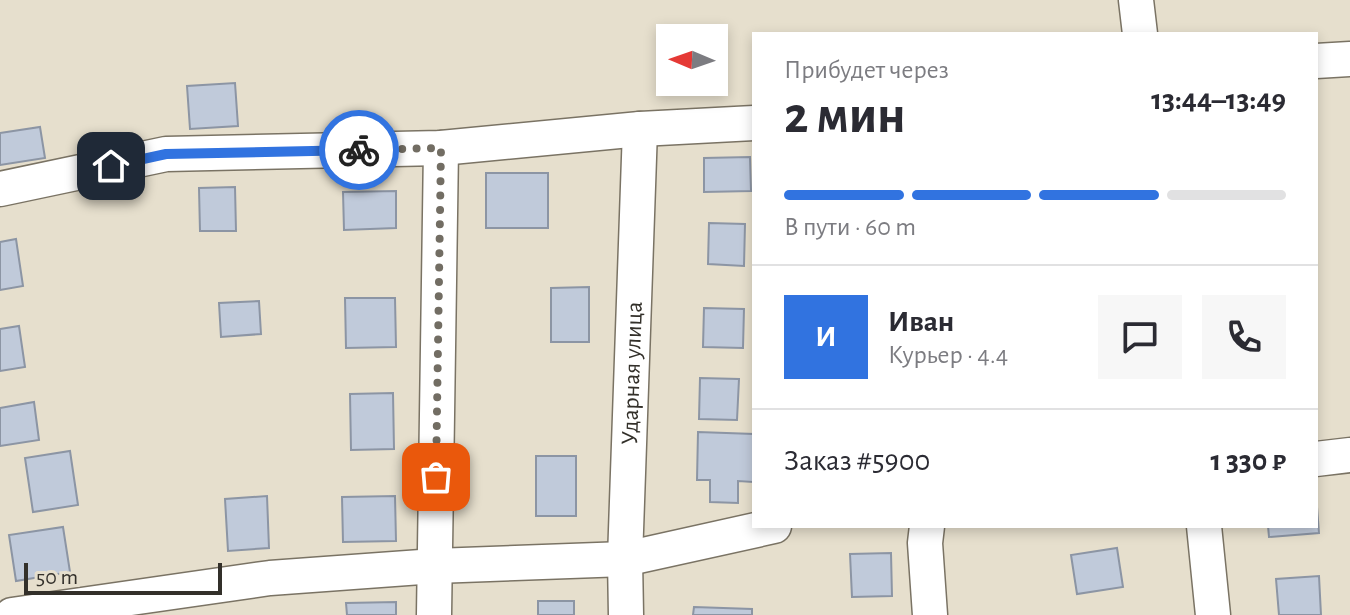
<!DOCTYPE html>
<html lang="ru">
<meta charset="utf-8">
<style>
body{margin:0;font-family:"Alegreya Sans",sans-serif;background:#f7f7f7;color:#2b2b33;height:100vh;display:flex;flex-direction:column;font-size:30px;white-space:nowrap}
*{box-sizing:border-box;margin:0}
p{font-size:26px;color:#7c7c81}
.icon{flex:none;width:44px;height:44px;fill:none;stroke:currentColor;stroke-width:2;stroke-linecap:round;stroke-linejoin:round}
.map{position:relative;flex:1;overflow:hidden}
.panel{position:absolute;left:752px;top:32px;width:566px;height:496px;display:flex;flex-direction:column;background:#fff;border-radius:0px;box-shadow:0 4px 12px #0003}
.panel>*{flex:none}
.needle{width:52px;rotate:272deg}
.fabs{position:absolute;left:656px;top:24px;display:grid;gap:16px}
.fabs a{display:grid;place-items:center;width:72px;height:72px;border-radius:0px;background:#fff;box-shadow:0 4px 12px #0003;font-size:40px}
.scale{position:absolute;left:24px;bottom:20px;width:198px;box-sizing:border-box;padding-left:8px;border:4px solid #33302a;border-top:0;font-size:22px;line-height:28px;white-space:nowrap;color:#33302a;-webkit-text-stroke:6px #e6dfcd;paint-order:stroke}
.pin{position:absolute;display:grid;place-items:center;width:68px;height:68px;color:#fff;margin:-34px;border-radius:16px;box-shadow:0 4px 12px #0006}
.courier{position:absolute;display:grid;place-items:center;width:80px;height:80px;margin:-40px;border:6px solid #3173e0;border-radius:50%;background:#fff;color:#222;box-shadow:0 2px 10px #0007}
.summary em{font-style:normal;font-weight:600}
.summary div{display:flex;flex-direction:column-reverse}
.summary{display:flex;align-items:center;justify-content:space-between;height:136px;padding:0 32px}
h1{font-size:52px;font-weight:600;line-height:60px}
.bar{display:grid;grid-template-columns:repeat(4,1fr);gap:12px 8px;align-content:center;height:96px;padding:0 32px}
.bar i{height:10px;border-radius:6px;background:#e1e1e2}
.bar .active{background:#3173e0}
.bar p{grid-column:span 4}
.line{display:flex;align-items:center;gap:20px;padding:0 32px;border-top:2px solid #e1e1e2}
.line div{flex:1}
.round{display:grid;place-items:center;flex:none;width:84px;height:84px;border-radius:0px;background:#f7f7f7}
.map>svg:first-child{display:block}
</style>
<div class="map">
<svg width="1350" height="615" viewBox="0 0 1350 615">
<rect width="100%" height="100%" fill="#e6dfcd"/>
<g fill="#c0cada" stroke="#8c95a4" stroke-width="2">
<path d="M235,83L238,126L190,129L187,86Z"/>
<path d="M40,127L45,158L0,165V133Z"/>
<path d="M750,157L751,191L704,192V158Z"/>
<rect x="486" y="173" width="62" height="55"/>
<path d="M235,187L236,231H200L199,188Z"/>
<path d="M396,191V228L344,230L343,192Z"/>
<path d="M709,223L745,224L744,266L708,264Z"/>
<path d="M16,239L23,286L0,290V242Z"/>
<path d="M589,287V342H551V288Z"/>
<path d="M345,298H395L396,347L346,348Z"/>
<path d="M259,301L261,334L221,337L219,303Z"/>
<path d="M704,308L744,309L743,348L703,347Z"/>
<path d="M19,326L25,367L0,371V329Z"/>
<path d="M700,378L739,379L737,420L699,419Z"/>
<path d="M393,393L394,449L351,450L350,394Z"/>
<path d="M34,402L39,440L0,446V408Z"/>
<path d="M698,432L754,434L753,482L738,481V503L710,502V480H697Z"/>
<path d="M70,451L78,505L33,512L25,458Z"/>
<rect x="536" y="456" width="40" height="60"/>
<path d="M1316,494L1319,533L1269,537L1268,526H1316Z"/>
<path d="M267,496L269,548L228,551L225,499Z"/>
<path d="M395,496L396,541L343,542L342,497Z"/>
<path d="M63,527L70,572L16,581L9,535Z"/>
<path d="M1117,548L1123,587L1077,594L1071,555Z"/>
<path d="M891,553L892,596L852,597L850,554Z"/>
<path d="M1319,576L1321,615H1279L1276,579Z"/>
<rect x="538" y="601" width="36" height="14"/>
<path d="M396,602V615H347L346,603Z"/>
<path d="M694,607L752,609V615H693Z"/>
</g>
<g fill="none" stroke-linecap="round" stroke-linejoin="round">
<g stroke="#7a7364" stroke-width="37">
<g id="minor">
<path d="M1136,0L1140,34"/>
<path d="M1316,61L1350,59"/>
<path d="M0,189L166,154L441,148L640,129L754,123"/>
<path d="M1316,459L1350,455"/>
<path d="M927,526L925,543L930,615"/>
<path d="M1204,526L1213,615"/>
<path d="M12,615L270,578L435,566L625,559L774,526"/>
<path d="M434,615L441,148"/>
<path id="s1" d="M626,615L625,559L640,129"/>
</g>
</g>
<use href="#minor" stroke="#fff" stroke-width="34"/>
</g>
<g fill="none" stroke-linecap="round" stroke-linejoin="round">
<path stroke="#726d63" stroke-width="8" stroke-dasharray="0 14.4" d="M359,150L441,148L436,477"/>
<path stroke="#3173e0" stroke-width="10" d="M111,166L166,154L359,150"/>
</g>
<g text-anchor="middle" stroke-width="6" stroke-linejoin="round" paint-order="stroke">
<g font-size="24" fill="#33302a" stroke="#e6dfcd">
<text dy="8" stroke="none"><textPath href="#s1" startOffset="242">Ударная улица</textPath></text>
</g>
</g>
</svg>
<div class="fabs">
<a><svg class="needle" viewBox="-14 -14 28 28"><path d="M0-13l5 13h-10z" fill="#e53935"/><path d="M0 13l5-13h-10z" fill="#7c7c81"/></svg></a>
</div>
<div class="scale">50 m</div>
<div class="pin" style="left:436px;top:477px;background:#ea580c"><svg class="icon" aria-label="bag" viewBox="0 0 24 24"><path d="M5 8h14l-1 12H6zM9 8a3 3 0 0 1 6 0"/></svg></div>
<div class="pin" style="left:111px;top:166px;background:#1f2937"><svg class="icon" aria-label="home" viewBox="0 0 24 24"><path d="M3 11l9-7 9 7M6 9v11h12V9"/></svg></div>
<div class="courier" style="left:359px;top:150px"><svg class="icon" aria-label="bike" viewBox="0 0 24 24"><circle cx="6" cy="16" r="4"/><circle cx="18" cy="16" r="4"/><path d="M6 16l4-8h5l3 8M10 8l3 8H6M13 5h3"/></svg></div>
<section class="panel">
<div class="summary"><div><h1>2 мин</h1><p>Прибудет через</p></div><em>13:44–13:49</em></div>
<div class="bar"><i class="active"></i><i class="active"></i><i class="active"></i><i></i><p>В пути · 60 m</p></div>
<div class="line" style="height:144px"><b class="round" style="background:#3173e0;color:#fff">И</b><div><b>Иван</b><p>Курьер · 4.4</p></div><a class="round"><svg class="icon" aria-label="chat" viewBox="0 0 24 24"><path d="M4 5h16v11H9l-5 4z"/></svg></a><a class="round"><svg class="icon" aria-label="phone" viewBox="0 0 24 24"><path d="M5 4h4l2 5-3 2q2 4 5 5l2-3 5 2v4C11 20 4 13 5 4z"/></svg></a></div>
<div class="line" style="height:104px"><div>Заказ #5900</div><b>1 330 ₽</b></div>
</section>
</div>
